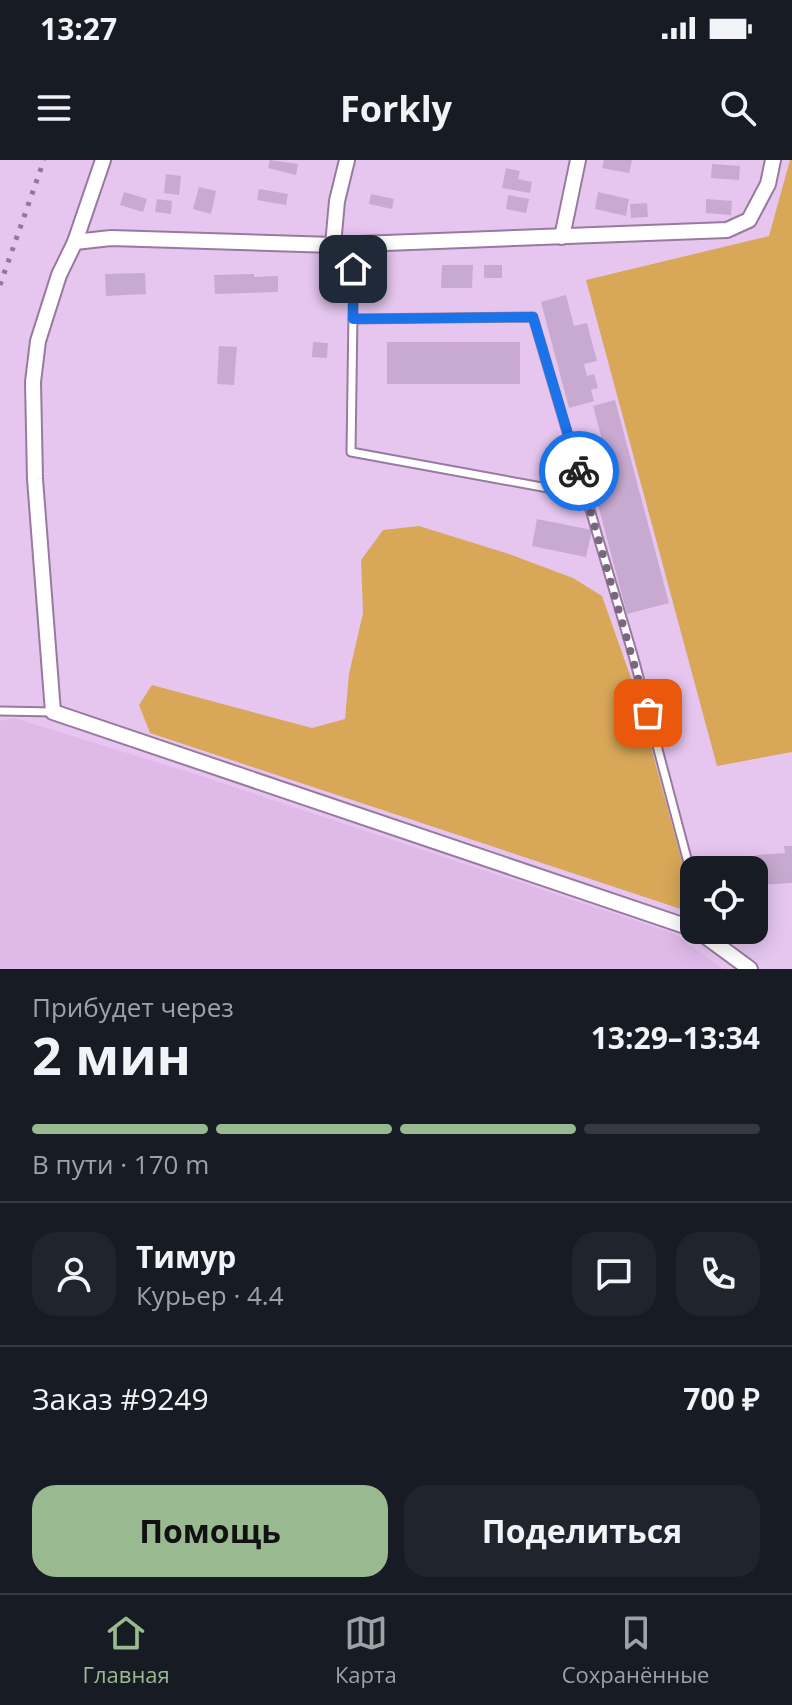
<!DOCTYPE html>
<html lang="ru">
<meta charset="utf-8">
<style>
body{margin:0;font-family:"Open Sans",sans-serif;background:#20242c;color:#f1f3f6;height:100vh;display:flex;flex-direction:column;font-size:30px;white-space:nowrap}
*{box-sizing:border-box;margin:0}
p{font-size:26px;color:#9ea1a6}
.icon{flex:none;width:44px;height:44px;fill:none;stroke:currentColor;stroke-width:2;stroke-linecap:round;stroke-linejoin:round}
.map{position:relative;height:809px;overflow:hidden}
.side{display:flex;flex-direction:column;background:#171b24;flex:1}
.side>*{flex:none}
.controls{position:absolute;left:680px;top:696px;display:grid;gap:16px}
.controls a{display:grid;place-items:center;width:88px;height:88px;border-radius:16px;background:#171b24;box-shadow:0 4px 20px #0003;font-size:40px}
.pin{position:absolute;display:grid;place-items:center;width:68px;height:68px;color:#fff;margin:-34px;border-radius:16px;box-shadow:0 4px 12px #0006}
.courier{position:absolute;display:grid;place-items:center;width:80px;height:80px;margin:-40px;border:6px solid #1a73e8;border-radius:50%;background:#fff;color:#222;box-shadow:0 2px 10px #0007}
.summary em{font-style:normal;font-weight:700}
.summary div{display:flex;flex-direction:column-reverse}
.summary{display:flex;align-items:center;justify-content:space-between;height:136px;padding:0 32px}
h1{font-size:52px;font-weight:700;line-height:60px}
.bar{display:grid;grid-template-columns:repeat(4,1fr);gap:12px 8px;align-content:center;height:96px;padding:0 32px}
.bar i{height:10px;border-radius:6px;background:#363941}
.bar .active{background:#99b990}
.bar p{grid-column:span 4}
.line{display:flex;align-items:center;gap:20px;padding:0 32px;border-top:2px solid #363941}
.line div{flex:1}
.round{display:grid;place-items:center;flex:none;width:84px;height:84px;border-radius:24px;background:#20242c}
.cta{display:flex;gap:16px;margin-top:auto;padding:16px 32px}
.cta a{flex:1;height:92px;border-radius:24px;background:#99b990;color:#111;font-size:32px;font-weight:700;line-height:92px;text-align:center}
.cta a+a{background:#20242c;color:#f1f3f6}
.status{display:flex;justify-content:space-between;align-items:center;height:56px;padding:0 40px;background:#171b24;direction:ltr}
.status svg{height:22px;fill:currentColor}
header{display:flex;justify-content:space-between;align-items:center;height:104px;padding:0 32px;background:#171b24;font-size:36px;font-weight:700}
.dock{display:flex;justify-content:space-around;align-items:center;height:112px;border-top:2px solid #363941;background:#171b24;font-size:22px;color:#9ea1a6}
.dock a{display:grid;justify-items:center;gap:4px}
.dock .active{color:#99b990}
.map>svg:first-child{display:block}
</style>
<div class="status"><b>13:27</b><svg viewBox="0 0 49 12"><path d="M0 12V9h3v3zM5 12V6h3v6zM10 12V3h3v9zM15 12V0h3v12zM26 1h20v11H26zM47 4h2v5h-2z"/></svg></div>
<header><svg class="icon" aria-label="menu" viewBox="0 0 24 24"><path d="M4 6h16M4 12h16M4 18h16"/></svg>Forkly<svg class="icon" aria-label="search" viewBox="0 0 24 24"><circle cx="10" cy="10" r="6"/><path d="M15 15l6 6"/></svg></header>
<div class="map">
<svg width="792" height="809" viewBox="0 0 792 809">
<rect width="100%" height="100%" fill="#e6c6ef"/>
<path fill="#dfbae9" d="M14,558L195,614L675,774L723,809H0V561Z"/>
<g fill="#d8a858">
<path d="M790,0H792V592L717,606L586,120L769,76Z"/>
<path d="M419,366L509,394L573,418L602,436L636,532L690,731L687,751L150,573L139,545L152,525L312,568L345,559L349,514L363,453L361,400L383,370Z"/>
</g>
<g fill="#c8a9d0">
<path d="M270,0L298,4L296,15L268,8Z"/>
<path d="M604,0H632L629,13L602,8Z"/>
<path d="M712,4L740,6L739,20L711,18Z"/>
<path d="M506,8L520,11L518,19L532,22L530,33L502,28Z"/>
<path d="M166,14L181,16L179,35L164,33Z"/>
<path d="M199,27L216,31L211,54L193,49Z"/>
<path d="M259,29L288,34L286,45L257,40Z"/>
<path d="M124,32L147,39L143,52L120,45Z"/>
<path d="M598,32L629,39L626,56L595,49Z"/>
<path d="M371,34L394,39L392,49L369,44Z"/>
<path d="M508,35L529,39L526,53L506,49Z"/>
<path d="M157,39L172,41L171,54L155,52Z"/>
<path d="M706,39L732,41L731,55L706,53Z"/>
<path d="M647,43L648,57L631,58L630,44Z"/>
<path d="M442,105H473L472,128H441Z"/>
<rect x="484" y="105" width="18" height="13"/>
<path d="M145,113L146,134L106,136L105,114Z"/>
<path d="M254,114V117L278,116V132L215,134L214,115Z"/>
<path d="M566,135L574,166L587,163L597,201L584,204L587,216L594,214L598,228L591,230L594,241L569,248L541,142Z"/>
<path d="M313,182L328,183L327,198L312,197Z"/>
<rect x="387" y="182" width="133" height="42"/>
<path d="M219,186L237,187L234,225L217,224Z"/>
<path d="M615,240L669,443L627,454L584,292L604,287L593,246Z"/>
<path d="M537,359L592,370L586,397L532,386Z"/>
<path d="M784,686H792V723L758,725L756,695L785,693Z"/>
</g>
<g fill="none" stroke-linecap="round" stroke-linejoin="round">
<g stroke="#987aa0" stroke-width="11">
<g id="lane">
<path d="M354,84L351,292L586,335"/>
<path d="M353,159L533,157L633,495L694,725"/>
<path d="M0,551L53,552"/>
</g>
</g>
<g stroke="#987aa0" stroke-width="18">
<g id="street">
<path d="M103,0L75,82L59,115L38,181L33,222L35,319L53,552L694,769"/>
<path d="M562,77L578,0"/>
<path d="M75,82L111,78L333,85L727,70L749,60L768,24L773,0"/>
<path d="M333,85L337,41L347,0"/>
<path d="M697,770L750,809"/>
</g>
</g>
<use href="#lane" stroke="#fff" stroke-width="7"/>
<use href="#street" stroke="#fff" stroke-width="14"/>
<path stroke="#8f7a96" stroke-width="5" stroke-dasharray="4 8" stroke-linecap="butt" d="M0,125L44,0"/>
</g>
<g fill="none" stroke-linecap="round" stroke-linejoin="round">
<path stroke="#79667f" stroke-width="8" stroke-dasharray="0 14.4" d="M579,311L648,553"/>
<path stroke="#1a73e8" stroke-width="10" d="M353,109V159L533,157L579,311"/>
</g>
</svg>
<div class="controls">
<a><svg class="icon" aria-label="locate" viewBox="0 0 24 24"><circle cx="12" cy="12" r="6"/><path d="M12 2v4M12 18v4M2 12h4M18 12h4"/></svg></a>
</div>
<div class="pin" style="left:648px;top:553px;background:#ea580c"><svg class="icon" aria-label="bag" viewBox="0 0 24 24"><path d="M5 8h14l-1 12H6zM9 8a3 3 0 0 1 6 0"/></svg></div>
<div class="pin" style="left:353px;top:109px;background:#1f2937"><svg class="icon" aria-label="home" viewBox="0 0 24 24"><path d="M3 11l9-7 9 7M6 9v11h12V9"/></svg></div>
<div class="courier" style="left:579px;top:311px"><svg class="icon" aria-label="bike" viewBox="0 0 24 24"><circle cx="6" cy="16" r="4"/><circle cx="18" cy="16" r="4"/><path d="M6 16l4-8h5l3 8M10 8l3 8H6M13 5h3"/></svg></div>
</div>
<section class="side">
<div class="summary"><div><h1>2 мин</h1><p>Прибудет через</p></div><em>13:29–13:34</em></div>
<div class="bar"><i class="active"></i><i class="active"></i><i class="active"></i><i></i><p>В пути · 170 m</p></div>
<div class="line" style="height:144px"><a class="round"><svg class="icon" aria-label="person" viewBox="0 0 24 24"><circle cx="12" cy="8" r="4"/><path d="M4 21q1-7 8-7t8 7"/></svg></a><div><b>Тимур</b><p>Курьер · 4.4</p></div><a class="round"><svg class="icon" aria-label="chat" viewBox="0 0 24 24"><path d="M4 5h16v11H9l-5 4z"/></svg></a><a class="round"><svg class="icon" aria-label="phone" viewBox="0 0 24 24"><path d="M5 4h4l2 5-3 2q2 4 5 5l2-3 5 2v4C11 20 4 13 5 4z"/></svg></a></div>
<div class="line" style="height:104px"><div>Заказ #9249</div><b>700 ₽</b></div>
<div class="cta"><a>Помощь</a><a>Поделиться</a></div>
</section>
<nav class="dock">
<a class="active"><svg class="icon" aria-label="home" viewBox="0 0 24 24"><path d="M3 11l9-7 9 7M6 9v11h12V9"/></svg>Главная</a>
<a><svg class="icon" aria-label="map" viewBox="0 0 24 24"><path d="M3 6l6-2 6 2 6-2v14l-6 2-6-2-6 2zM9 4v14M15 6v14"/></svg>Карта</a>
<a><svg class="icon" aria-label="saved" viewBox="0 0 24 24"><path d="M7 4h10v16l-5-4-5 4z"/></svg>Сохранённые</a>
</nav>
